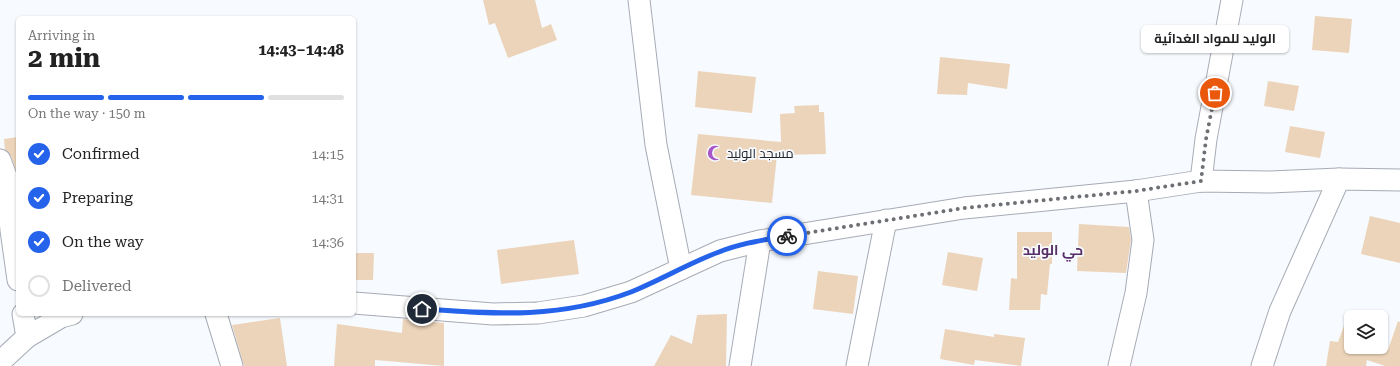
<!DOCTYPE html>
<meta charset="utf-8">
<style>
body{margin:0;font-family:"Roboto Serif",Cairo,serif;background:#f2f2f2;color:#222;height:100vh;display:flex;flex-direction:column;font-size:15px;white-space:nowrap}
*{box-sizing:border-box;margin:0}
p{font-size:13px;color:#767676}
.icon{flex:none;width:22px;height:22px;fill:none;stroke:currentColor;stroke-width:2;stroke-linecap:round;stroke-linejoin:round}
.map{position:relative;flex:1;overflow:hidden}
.drawer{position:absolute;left:16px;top:16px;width:340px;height:300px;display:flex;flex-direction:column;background:#fff;border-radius:6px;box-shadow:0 1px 3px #0004}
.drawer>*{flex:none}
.controls{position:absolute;left:1344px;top:310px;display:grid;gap:8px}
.controls a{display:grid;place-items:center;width:44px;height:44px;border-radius:6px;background:#fff;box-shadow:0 1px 3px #0004;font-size:20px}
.pin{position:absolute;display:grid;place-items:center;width:34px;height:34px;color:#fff;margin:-17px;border:2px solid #fff;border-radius:50%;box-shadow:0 1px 4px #0007}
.courier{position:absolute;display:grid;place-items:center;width:40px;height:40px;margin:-20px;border:3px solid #2563eb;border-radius:50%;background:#fff;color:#222;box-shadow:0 1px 5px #0007}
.bubble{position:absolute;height:28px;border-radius:6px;background:#fff;box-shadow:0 1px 3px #0004;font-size:13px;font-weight:700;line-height:28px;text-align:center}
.overview em{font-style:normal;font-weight:700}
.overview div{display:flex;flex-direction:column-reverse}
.overview{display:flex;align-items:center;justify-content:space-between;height:68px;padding:0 12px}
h1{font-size:26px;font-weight:700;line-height:30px}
.bar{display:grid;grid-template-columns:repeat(4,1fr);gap:6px 4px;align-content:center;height:48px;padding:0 12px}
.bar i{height:5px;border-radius:3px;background:#e0e0e0}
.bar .current{background:#2563eb}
.bar p{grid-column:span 4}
ol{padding:0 12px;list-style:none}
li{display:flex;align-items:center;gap:12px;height:44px}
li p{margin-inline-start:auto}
li .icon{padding:4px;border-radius:50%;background:#2563eb;color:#fff;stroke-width:4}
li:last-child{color:#767676}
li i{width:22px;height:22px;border:2px solid #e0e0e0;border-radius:50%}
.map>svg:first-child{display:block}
</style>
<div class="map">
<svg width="1400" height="366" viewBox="0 0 1400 366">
<rect width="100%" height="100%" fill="#f7fafe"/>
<g fill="#ecd4ba">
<path d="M483,0H535L542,28L551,24L557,40L508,58L495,23L489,25Z"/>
<path d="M1315,16L1352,19L1349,53L1312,50Z"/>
<path d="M940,57L1010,64L1007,89L968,83L967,95L937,94Z"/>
<path d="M698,71L756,77L752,113L695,107Z"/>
<path d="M1268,81L1299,86L1294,111L1264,106Z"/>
<path d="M819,105V112H824L826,154L777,155L772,203L691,195L698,134L781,142L780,114L795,113L794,106Z"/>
<path d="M1290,126L1325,132L1320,158L1285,152Z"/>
<path d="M18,137V175L11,156L5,150L4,139Z"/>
<path d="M1370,216L1400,223V263L1361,254Z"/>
<path d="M1079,224L1129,227L1131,240L1126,273L1077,271Z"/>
<path d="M1017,232H1052V264H1050L1047,295L1041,294L1040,310H1009L1011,278L1017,279Z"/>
<path d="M574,240L579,274L501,284L497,250Z"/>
<path d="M948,252L983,258L977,291L942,285Z"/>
<path d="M354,253H374L373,280H354Z"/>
<path d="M818,271L858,276L853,314L813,309Z"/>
<path d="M1349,312H1351V347H1369L1388,350L1398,321L1400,322V366H1385L1367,360L1366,366H1326L1330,341L1338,342Z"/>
<path d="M727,314L726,366H654L671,335L692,344L697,315Z"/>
<path d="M280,318L287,366H244L232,325Z"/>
<path d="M403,319L444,323V366L375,360V366H334L337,324L402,333Z"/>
<path d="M945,329L994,337V334L1025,338L1021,366L975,360L974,365L940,359Z"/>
</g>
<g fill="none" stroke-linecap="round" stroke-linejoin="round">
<g stroke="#a6abb5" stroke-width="23">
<g id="minor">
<path d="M639,0L656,145L681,269"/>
<path d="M0,160L6,176L11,230L18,280"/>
<path d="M1201,181L1206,139L1232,0"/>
<path d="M354,303L493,314L538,313L584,306L631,292L720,251L760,241L964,208L1136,191L1201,181L1270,182L1339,179L1400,180"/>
<path d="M23,314L27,337"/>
<path d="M216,314L232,366"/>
<path d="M0,362L27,337L61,317L72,314"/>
<path d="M740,366L760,241"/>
<path d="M857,366L886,220"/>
<path d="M1119,366L1136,293L1143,240L1136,191"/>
<path d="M1262,366L1280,311L1339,179"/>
</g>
</g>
<use href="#minor" stroke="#fff" stroke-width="21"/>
</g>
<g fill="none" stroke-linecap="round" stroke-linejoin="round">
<path stroke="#6d7074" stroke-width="4" stroke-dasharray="0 7.2" d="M787,236L964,208L1136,191L1201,181L1206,139L1215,93"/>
<path stroke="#2563eb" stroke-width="5" d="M422,309C496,314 560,319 631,292C661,280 689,263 719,252C741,243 764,240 787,236"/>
</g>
<defs>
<g id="mosque-bare" transform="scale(1.2)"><path d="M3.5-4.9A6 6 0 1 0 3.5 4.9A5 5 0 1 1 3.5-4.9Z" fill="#a656c6" stroke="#f7fafe" stroke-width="2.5" paint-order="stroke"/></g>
</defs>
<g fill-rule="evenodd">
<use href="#mosque-bare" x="715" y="153"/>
</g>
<g text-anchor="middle" stroke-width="3.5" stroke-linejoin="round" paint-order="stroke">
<g font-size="13" fill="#232529" stroke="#f7fafe" text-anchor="start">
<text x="727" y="158">مسجد الوليد</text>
</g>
<g font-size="14" font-weight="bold" fill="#562f66" stroke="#f7fafe">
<text x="1053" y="255">حي الوليد</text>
</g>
</g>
</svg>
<div class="controls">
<a><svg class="icon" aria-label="layers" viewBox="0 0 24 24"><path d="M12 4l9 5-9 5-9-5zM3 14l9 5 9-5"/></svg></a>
</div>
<div class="pin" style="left:1215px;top:93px;background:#ea580c"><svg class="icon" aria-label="bag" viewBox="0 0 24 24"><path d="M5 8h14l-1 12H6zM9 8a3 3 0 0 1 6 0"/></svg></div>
<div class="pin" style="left:422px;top:309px;background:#1f2937"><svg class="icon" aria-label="home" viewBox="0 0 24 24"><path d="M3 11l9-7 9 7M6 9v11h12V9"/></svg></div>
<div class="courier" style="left:787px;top:236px"><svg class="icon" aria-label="bike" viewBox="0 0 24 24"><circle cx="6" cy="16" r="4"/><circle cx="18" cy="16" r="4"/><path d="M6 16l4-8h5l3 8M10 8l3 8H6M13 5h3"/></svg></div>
<div class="bubble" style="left:1141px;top:25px;width:148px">الوليد للمواد الغدائية</div>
<section class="drawer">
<div class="overview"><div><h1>2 min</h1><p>Arriving in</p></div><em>14:43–14:48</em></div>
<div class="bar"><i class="current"></i><i class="current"></i><i class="current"></i><i></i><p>On the way · 150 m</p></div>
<ol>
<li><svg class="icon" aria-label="check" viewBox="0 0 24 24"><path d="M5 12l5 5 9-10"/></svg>Confirmed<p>14:15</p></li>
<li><svg class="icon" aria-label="check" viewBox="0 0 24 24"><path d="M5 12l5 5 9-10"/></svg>Preparing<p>14:31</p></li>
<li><svg class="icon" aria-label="check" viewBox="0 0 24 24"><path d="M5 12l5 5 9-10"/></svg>On the way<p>14:36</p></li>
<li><i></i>Delivered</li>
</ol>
</section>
</div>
